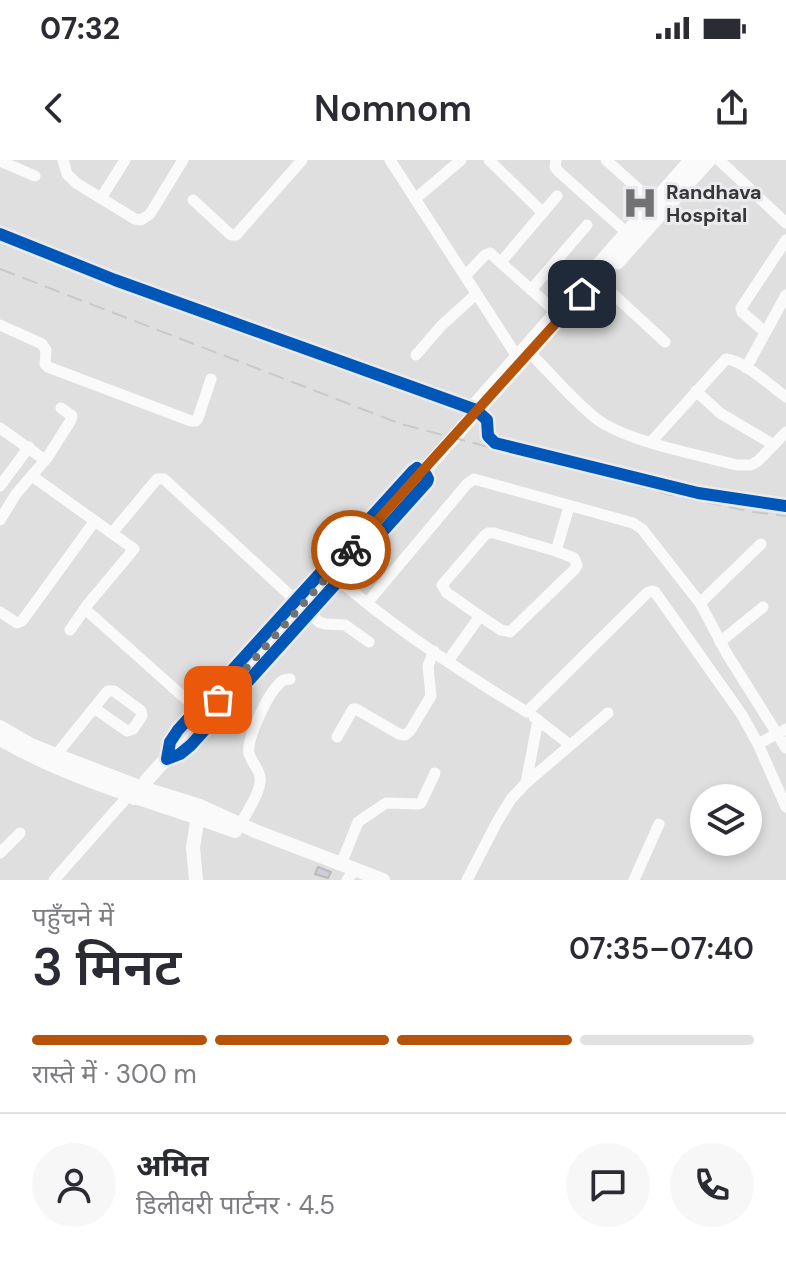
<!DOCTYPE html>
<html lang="hi">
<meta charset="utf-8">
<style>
body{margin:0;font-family:"DM Sans","Noto Sans Devanagari",sans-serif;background:#f7f7f7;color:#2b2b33;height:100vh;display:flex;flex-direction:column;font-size:30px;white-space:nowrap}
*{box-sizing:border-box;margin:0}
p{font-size:26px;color:#7c7c81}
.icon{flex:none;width:44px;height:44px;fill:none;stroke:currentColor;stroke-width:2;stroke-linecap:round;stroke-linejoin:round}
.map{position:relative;height:720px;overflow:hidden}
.panel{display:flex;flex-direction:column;background:#fff;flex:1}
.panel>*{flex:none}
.controls{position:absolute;left:690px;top:624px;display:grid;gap:16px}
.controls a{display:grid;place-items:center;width:72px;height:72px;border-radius:50%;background:#fff;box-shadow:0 4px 12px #0003;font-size:40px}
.pin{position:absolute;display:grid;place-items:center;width:68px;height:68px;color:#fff;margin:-34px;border-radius:16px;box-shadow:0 4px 12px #0006}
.courier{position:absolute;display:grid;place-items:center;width:80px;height:80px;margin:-40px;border:6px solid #b45309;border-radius:50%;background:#fff;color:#222;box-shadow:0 2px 10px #0007}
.headline em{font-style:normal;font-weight:600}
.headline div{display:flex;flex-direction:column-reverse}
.headline{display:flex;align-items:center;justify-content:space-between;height:136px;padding:0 32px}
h1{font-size:52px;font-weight:600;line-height:60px}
.bar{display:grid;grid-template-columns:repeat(4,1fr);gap:12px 8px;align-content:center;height:96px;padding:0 32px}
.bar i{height:10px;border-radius:6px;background:#e1e1e2}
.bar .active{background:#b45309}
.bar p{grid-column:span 4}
.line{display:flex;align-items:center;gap:20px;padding:0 32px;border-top:2px solid #e1e1e2}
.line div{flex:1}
.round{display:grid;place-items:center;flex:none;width:84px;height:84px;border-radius:42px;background:#f7f7f7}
.status{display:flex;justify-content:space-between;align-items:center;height:56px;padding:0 40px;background:#fff;direction:ltr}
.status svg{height:22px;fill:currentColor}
header{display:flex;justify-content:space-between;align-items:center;height:104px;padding:0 32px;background:#fff;font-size:36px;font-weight:600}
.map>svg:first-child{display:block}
</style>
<div class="status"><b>07:32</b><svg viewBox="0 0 49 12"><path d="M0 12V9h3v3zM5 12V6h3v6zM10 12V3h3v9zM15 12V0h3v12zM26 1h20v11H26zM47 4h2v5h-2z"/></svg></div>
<header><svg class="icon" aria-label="back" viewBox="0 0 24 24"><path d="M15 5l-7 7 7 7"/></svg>Nomnom<svg class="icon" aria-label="share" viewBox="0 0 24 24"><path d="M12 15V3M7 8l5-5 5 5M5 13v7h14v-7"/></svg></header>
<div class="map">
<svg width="786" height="720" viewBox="0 0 786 720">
<rect width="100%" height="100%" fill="#dfdfe0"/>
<g fill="#ceceda" stroke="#bababb" stroke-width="2">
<path d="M633,31L646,44L640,50L626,37Z"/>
<path d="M318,707L331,712L328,718L315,714Z"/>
</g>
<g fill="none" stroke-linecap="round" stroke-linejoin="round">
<g stroke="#fafafa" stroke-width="11">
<path d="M63,0L67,14L76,23L135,59L141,60L150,54L183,0"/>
<path d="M390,0L520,201"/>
<path d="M489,0L543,53"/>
<path d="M556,0L555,7L558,11L626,72"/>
<path d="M606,0L653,42"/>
<path d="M719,0L786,63"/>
<path d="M0,1L35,16"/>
<path d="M101,38L125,0"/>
<path d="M415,39L461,0"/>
<path d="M193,40L231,75H236L302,0"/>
<path d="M0,74L115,120L476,250L487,260L488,276L495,283L698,333L786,346"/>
<path d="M501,102L557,36"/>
<path d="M618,104L711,0"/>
<path d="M465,116L485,95L490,93L556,152"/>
<path d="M601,123L665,182"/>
<path d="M531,130L587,65"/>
<path d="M0,165L42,184L46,190L45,204L48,207L191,261H196L198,258L211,219"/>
<path d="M765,172L742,152L741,148L786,80"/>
<path d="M416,195L441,166L476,134"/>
<path d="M534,197C553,216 580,248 601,262C634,283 699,295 737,305H751L758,301L786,272"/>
<path d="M746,208L786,135"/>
<path d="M696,231L720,253L774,285"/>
<path d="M470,248L689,0"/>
<path d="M0,268L45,300"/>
<path d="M651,282L726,199C743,200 772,227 786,237"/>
<path d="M417,308L426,315L428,319L427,322L191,585L180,594L167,599L170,582L178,570L413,311Z"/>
<path d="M32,316L134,389L88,444L70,470"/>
<path d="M0,326L29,287"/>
<path d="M0,360L16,334L47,298L71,260L72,256L61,248"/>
<path d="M112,373L157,319H164L319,462L325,464L345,465L369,482"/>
<path d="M339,420C394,468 464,514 527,552L647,433L652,431L655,432L742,555L758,584L786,647"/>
<path d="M367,443L467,324L474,319L633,363L642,369L700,443L727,494L786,588"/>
<path d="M700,443L761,384"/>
<path d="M85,449L197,549"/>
<path d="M0,452L17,463L22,461L94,362"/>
<path d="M480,456L447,433L442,425L485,375L488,373H494L556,391"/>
<path d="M720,482L763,447"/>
<path d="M448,501L480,456L501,470L510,472L575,409L577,405L574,398L556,391L569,347"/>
<path d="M534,557L570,585"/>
<path d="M337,577L353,549H356L399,574L405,575L410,571L431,536L428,506L434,491"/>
<path d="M758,584L786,569"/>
<path d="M56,595L106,533L108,531H114L141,551L142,556L133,569L127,571L94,548"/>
<path d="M526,623L538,560"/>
<path d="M241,664C247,651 258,637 260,623C262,611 252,604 249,594C246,579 268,534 279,524C283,519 284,520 290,519"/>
<path d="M0,693L20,673"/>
<path d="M341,704L358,662L386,643L418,644L421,643L435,613"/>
<path d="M54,720L129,635"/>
<path d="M347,720L353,712"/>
<path d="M467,720L497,662L511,639L526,623L608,553"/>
<path d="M634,720L659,664"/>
</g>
<g stroke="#fafafa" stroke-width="14">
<path d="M0,567L31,585L56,595L142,628L200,646L255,671L383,720"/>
<path d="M0,579C73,621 156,642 235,671"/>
<path d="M134,638L146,624V621L599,115L700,0"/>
<path d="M196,720L193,688L199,649"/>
</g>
<path stroke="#c9c9c9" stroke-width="2" stroke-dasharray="16 8" stroke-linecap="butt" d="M0,109L401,264L671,335L753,352L786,356"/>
<g stroke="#ebebef" stroke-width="17">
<g id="cycleway">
<path d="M0,74L115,120L476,250L487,260L488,276L495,283L698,333L786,346"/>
<path d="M417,308L426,315L428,319L427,322L191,585L180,594L167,599L170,582L178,570L413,311Z"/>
</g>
</g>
<use href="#cycleway" stroke="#0057b8" stroke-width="12"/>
</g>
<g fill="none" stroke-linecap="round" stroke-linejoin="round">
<path stroke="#727273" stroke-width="8" stroke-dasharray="0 14.4" d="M218,540L351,390"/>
<path stroke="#b45309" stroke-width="10" d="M351,390L582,134"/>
</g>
<defs>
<g id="hospital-bare" transform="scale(2.76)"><path d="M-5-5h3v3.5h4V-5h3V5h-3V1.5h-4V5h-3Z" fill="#727273" stroke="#ebebef" stroke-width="2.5" paint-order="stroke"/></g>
</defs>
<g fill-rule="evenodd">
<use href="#hospital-bare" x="640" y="43"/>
</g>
<g text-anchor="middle" stroke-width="6" stroke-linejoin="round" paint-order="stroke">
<g font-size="20" font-weight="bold" fill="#373738" stroke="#ebebef" text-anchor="start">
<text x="666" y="39">Randhava<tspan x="666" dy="23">Hospital</tspan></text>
</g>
</g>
</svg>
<div class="controls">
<a><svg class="icon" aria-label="layers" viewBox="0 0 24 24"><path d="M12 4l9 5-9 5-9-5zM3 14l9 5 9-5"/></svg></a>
</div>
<div class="pin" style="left:218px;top:540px;background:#ea580c"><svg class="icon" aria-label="bag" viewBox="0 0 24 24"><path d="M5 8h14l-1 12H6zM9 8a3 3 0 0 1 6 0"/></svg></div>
<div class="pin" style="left:582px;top:134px;background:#1f2937"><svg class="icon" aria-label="home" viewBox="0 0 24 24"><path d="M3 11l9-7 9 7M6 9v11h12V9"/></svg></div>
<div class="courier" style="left:351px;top:390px"><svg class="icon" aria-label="bike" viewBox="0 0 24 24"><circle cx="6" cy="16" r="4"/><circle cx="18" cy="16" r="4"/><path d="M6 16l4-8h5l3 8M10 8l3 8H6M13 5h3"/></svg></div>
</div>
<section class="panel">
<div class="headline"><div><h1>3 मिनट</h1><p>पहुँचने में</p></div><em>07:35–07:40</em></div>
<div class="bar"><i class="active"></i><i class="active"></i><i class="active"></i><i></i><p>रास्ते में · 300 m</p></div>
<div class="line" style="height:144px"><a class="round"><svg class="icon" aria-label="person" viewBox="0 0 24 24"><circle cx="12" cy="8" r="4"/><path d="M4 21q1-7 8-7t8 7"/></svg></a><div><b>अमित</b><p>डिलीवरी पार्टनर · 4.5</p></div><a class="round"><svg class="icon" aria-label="chat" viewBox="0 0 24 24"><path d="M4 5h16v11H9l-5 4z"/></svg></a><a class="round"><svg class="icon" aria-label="phone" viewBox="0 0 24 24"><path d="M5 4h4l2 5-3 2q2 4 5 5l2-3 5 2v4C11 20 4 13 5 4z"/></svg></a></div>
</section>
